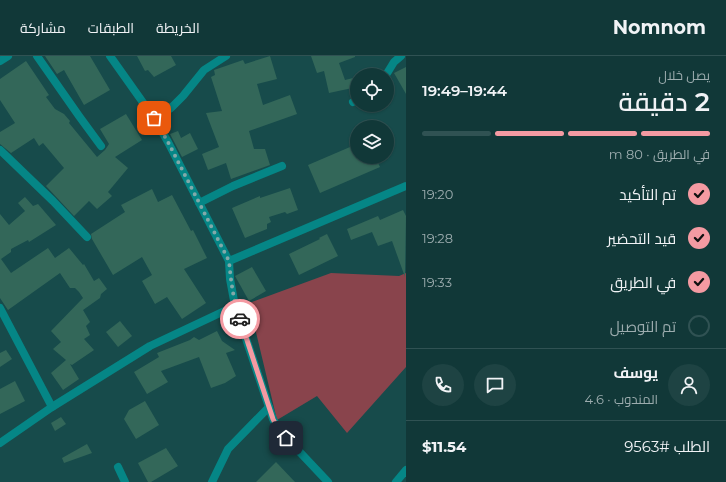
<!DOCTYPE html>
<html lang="ar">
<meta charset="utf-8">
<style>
body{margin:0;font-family:Montserrat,Cairo,sans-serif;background:#1e4343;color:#f1f3f6;direction:rtl;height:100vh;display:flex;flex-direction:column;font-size:15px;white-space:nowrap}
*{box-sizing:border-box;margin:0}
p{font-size:13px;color:#9cacae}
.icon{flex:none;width:22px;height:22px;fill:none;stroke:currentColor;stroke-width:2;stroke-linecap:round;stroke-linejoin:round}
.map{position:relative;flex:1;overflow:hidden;direction:ltr}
.side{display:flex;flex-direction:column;background:#113838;width:320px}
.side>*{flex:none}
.tools{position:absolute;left:350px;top:12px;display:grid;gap:8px}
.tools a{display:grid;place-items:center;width:44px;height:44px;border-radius:50%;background:#113838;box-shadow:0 1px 3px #0004,0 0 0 1px #305253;font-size:20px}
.pin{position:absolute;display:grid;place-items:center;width:34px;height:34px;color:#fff;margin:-17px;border-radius:8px;box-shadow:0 2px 6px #0006}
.courier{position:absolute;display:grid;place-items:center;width:40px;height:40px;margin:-20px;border:3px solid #f49aa2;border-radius:50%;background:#fff;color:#222;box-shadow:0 1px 5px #0007}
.summary em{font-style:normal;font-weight:600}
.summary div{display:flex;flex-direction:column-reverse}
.summary{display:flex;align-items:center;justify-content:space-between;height:68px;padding:0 16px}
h1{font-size:26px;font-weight:600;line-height:30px}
.bar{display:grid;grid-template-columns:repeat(4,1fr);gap:6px 4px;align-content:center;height:48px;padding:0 16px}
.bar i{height:5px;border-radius:3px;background:#305253}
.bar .selected{background:#f49aa2}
.bar p{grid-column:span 4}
.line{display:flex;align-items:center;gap:10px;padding:0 16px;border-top:1px solid #305253}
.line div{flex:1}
.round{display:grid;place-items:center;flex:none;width:42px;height:42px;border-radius:21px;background:#1e4343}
ol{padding:0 16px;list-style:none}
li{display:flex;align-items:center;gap:12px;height:44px}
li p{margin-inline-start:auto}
li .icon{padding:4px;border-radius:50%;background:#f49aa2;color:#111;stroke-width:4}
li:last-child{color:#9cacae}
li i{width:22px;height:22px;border:2px solid #305253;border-radius:50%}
header{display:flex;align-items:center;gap:24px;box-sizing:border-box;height:56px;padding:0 20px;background:#113838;border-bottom:1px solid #305253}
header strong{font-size:19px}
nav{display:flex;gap:22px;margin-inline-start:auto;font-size:14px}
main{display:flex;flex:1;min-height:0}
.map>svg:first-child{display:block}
</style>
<header>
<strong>Nomnom</strong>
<nav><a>الخريطة</a><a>الطبقات</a><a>مشاركة</a></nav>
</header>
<main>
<section class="side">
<div class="summary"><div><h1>2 دقيقة</h1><p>يصل خلال</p></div><em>19:44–19:49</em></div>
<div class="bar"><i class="selected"></i><i class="selected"></i><i class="selected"></i><i></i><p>في الطريق · 80 m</p></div>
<ol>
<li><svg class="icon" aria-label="check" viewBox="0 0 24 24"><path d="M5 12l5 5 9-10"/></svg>تم التأكيد<p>19:20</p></li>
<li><svg class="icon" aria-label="check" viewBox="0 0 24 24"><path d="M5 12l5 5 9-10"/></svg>قيد التحضير<p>19:28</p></li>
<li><svg class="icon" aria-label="check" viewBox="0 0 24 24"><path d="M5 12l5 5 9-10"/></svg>في الطريق<p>19:33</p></li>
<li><i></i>تم التوصيل</li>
</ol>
<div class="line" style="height:72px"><a class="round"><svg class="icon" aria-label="person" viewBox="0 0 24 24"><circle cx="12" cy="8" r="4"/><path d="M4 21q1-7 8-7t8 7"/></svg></a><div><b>يوسف</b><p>المندوب · 4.6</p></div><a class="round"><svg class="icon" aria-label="chat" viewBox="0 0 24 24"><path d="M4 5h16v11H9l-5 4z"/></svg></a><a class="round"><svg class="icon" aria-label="phone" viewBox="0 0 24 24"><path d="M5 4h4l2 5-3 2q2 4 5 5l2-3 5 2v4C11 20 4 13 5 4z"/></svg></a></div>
<div class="line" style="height:52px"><div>الطلب #9563</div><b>$11.54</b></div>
</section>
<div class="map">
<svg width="406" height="426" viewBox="0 0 406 426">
<rect width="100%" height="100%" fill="#174b4b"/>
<path fill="#89444c" d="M331,217L399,220L406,217V311L347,377L317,340L277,364L249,247Z"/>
<g fill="#336759">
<path d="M45,0H90L110,34L84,49L64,14L57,18Z"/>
<path d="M137,0H171L176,9L154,21L148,14L145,15Z"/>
<path d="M270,0L277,23L257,28L263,49L290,39L297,58L249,75L254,93H265L270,109L231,123L226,107L208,114L202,98L219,91L206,57L222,55L211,21L215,19L214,14L243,4L245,8Z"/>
<path d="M311,0H355V1L339,7L345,24L357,21V31L329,37L324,15L317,17Z"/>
<path d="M26,5L49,39L46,41L55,53L64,58L70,65L69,67L97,101L105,94L109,88L100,73L126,58L142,84L115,101L128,112L108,136L112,140L97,153L89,145L74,160L46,130L64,112L43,87L39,90L34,82L11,97L0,88V76L15,67L0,44V23Z"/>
<path d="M406,11V38L394,17Z"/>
<path d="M178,75L181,82L190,77L198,93L182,101L170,78Z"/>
<path d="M357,88V101H375L380,111L320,137L308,109Z"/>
<path d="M290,132L298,154L287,158L285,156L269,161L271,166L267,168V173L245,182L232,152L260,140V142Z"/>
<path d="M152,133L158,146L172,139L191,175L193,174L207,202L184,213L206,247L182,263L167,241L155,248L142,225L152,219L142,201L113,219L92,183L91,178L125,156L121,149Z"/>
<path d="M25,141L33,150L38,148L56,169L29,186L28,184L11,193V196L1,203L11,217L48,192L55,202L69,192L83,209L84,208L94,225L99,222L107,233L101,238L100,242L83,254L90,266L86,270L90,279L84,283L94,294L72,309L70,308L79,323L63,334L51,317L66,304L53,293L61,286L51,275L83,242L79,236L75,232H70L60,217L8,254L0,242V158L9,169L25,155L18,147Z"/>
<path d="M403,154L406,160L405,221L392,185L378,190L372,176L351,184L347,173L378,160L380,164Z"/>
<path d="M327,178L338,200L299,219L289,198L320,183L319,182Z"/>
<path d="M252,211L266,235L249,245L235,220Z"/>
<path d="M120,265L132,280L118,291L106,276Z"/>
<path d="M217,275L222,285L235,294L226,297L236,320L225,327L211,332L199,301L161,315L168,326L147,338L134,316L159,301L157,297L190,284L194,281L199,284Z"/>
<path d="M6,294L12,303L0,311V297Z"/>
<path d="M15,325L25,345L0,358V333Z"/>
<path d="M145,345L159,369L136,383L124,363L129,354Z"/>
<path d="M61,361L66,368L55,375L51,367Z"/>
<path d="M87,388L92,397L64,407L62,402Z"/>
<path d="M166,392L178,410L151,426H148L138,407Z"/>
<path d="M276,406L295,426H256Z"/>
</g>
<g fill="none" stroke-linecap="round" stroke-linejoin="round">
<g stroke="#058686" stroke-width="8">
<path d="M37,0L79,60L101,90"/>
<path d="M110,0L154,62L168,86L229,205L230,223L235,250L273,363L278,373L328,426"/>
<path d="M0,5L8,0"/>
<path d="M386,19L394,6L401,0"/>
<path d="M353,46L357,44"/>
<path d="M154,62L171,52L183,40L204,14L226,0"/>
<path d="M0,94L53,145L87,181"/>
<path d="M199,147L233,130L282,110"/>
<path d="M229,205L406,130"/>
<path d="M0,252L52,351"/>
<path d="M0,387L52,351L150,290L235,250"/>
<path d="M118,411L125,426"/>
<path d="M212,426L228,393L269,351"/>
<path d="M396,426L406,414"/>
</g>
</g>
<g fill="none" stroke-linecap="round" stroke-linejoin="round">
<path stroke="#82a9a9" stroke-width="4" stroke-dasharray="0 7.2" d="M154,62L168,86L229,205C231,225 233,244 240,263"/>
<path stroke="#f49aa2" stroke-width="5" d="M240,263L273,363L278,373L286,382"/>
</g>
</svg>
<div class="tools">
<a><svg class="icon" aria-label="locate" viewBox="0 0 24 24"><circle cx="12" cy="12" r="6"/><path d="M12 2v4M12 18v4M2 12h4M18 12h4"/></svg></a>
<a><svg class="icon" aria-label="layers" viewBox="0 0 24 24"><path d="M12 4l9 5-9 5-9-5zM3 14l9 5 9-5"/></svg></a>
</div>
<div class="pin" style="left:154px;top:62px;background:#ea580c"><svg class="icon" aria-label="bag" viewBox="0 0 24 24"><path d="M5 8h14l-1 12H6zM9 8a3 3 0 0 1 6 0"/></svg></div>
<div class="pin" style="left:286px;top:382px;background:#1f2937"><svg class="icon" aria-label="home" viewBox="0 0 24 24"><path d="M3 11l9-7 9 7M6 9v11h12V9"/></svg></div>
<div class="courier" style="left:240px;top:263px"><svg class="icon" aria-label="car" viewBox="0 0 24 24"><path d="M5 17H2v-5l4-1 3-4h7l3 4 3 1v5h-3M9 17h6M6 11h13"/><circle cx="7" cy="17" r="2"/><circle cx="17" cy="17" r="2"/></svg></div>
</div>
</main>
